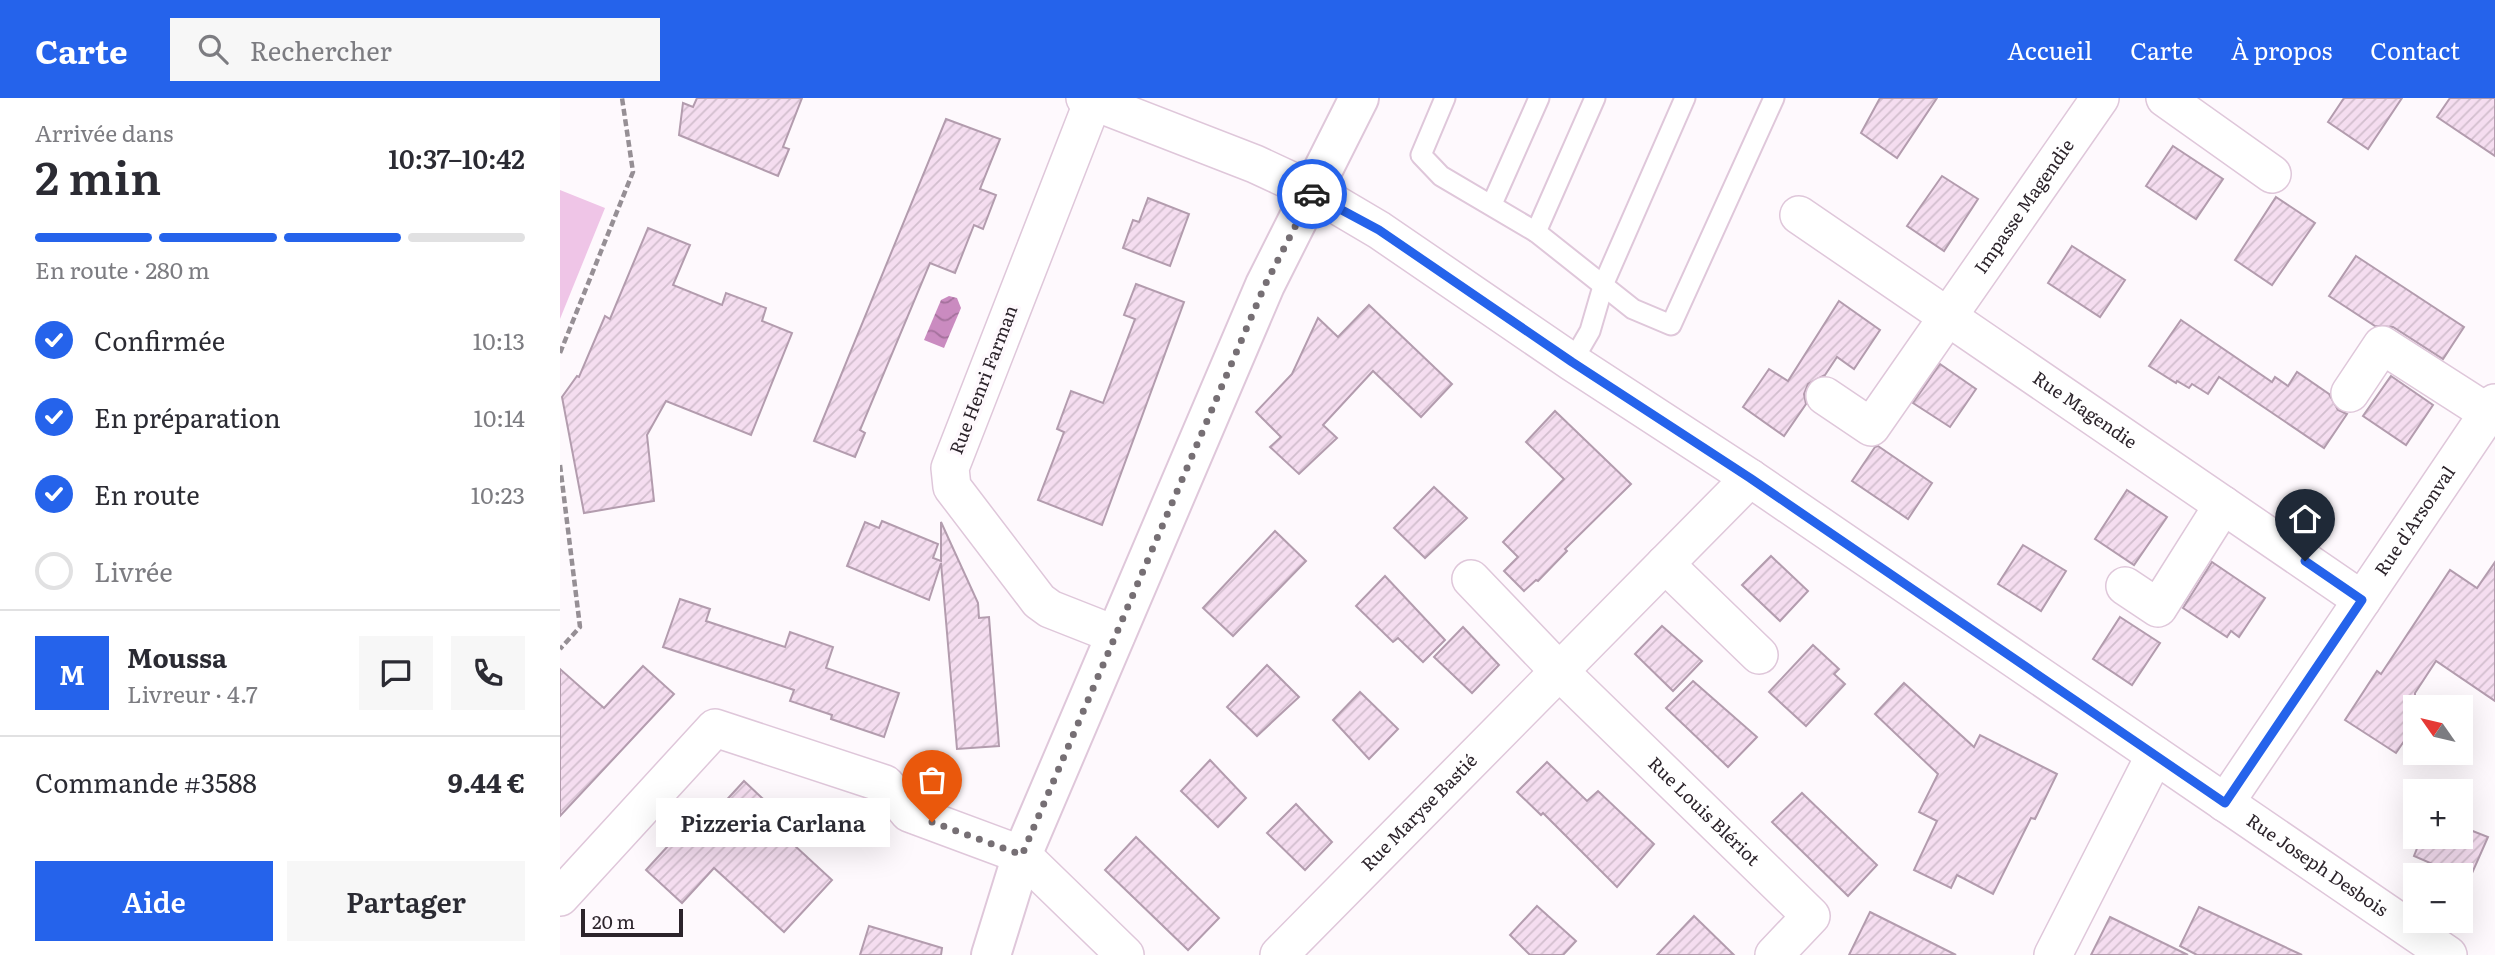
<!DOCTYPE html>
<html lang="fr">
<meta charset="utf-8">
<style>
body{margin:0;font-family:Literata,serif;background:#f7f7f7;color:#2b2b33;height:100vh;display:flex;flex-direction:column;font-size:26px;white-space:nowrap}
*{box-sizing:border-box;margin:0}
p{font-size:23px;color:#7c7c81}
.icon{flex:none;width:38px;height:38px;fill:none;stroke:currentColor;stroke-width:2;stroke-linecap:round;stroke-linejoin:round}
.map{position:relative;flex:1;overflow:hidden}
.sheet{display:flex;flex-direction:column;background:#fff;width:560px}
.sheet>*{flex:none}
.needle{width:46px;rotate:304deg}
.controls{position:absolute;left:1843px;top:597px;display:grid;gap:14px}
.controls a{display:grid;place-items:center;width:70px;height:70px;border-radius:0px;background:#fff;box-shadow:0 7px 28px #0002;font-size:35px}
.scale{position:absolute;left:21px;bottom:18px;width:102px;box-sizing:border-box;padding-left:7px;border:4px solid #2c242b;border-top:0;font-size:19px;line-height:24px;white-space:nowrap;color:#2c242b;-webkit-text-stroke:5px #fef9fd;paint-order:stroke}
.pin{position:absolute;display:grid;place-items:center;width:60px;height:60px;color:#fff;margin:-72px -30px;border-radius:50% 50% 50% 0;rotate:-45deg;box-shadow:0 0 7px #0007}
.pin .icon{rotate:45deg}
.courier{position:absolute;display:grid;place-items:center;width:70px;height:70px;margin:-35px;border:5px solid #2563eb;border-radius:50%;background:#fff;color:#222;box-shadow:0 2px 9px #0007}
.bubble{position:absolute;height:49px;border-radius:0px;background:#fff;box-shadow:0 7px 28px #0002;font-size:23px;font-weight:600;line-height:49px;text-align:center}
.overview em{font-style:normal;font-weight:600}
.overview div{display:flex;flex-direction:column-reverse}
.overview{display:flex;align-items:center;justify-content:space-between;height:119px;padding:0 35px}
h1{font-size:46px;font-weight:600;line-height:52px}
.bar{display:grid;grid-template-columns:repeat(4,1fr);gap:10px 7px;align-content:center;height:84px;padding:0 35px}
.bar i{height:9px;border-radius:5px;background:#e1e1e2}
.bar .current{background:#2563eb}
.bar p{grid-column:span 4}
.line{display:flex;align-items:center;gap:18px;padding:0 35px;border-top:2px solid #e1e1e2}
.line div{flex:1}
.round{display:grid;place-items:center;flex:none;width:74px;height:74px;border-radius:0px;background:#f7f7f7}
ol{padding:0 35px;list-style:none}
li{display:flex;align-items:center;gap:21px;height:77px}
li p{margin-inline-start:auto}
li .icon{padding:7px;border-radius:50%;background:#2563eb;color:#fff;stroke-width:4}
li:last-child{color:#7c7c81}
li i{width:38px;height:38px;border:4px solid #e1e1e2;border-radius:50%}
.primary-button{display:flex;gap:14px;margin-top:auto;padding:14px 35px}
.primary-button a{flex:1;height:80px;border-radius:0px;background:#2563eb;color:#fff;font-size:28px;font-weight:600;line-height:80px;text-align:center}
.primary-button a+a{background:#f7f7f7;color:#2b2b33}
header{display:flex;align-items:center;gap:42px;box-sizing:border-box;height:98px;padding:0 35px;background:#2563eb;color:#fff}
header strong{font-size:33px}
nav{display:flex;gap:38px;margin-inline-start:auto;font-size:24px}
.search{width:490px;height:63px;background:#f7f7f7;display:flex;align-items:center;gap:18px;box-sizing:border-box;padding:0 24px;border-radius:0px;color:#7c7c81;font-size:26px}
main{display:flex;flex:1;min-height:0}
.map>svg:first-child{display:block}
</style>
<header>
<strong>Carte</strong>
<div class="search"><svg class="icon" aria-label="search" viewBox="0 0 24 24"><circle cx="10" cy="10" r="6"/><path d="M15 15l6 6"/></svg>Rechercher</div>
<nav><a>Accueil</a><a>Carte</a><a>À propos</a><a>Contact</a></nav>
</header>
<main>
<section class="sheet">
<div class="overview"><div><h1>2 min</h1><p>Arrivée dans</p></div><em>10:37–10:42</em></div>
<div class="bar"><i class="current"></i><i class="current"></i><i class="current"></i><i></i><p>En route · 280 m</p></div>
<ol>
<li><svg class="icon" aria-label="check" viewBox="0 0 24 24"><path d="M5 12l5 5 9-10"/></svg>Confirmée<p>10:13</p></li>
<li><svg class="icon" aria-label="check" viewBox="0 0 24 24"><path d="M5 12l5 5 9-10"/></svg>En préparation<p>10:14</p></li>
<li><svg class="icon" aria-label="check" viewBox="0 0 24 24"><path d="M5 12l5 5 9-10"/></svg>En route<p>10:23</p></li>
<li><i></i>Livrée</li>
</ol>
<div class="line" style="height:126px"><b class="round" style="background:#2563eb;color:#fff">M</b><div><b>Moussa</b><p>Livreur · 4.7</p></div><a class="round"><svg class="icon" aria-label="chat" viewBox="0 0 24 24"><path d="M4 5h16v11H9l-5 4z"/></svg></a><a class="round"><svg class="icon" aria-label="phone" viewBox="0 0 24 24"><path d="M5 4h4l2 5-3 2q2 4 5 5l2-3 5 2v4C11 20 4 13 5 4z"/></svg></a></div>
<div class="line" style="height:91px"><div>Commande #3588</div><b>9.44 €</b></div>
<div class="primary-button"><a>Aide</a><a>Partager</a></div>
</section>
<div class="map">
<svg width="1935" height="857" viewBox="0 0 1935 857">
<defs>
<pattern id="water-waves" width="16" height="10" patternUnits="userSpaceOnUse" patternTransform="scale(1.75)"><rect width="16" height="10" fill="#ca8bc0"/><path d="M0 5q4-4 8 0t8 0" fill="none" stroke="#a4719c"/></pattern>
<pattern id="building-hatch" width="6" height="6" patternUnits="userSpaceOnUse" patternTransform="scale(1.75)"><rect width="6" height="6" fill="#f5ddf0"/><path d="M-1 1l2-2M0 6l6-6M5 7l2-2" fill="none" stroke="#d2bece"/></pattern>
</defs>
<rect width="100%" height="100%" fill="#fef9fd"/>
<path fill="#efc5e7" d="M0,92L45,110L0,221Z"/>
<path fill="url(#water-waves)" d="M389,198L397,200L401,210L384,250L364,242L381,202Z"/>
<g fill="url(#building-hatch)" stroke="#b39cae" stroke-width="2">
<path d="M137,0H242L223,49L229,51L218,78L119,37L123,5L133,9Z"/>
<path d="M1320,0H1377L1337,60L1301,35Z"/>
<path d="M1784,0H1842L1808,51L1768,24Z"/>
<path d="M1890,0H1935V58L1877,19Z"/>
<path d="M386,21L440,41L420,91L436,97L423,131L414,127L395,175L370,165L300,332L305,335L295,359L254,343Z"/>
<path d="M1613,48L1663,81L1636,121L1586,88Z"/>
<path d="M1382,78L1418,101L1384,153L1347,128Z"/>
<path d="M1716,99L1755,125L1712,187L1675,162Z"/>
<path d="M588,100L629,116L610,168L563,150L573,122L579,124Z"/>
<path d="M88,130L130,147L113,187L162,207L166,195L206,210L202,223L232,235L191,337L106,303L87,337L94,403L24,415L2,299L17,278L19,279L45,218L50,221Z"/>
<path d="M1512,148L1565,182L1540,219L1488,185Z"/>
<path d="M1796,158L1904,229L1883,261L1833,229L1815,228L1769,198Z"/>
<path d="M576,186L624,204L542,427L478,402L504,334L497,331L511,293L543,305L575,221L564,217Z"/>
<path d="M1279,203L1320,232L1294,271L1277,259L1265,277L1248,286L1244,296L1246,306L1224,338L1183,309L1209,271L1228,283Z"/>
<path d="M809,207L892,286L861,319L813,273L763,327L777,340L739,376L710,349L721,339L696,314L732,276L758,220L778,239Z"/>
<path d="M1621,222L1712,284L1715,279L1728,288L1737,274L1769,296L1778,312L1787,316L1764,350L1659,279L1648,296L1632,286L1629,290L1617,283L1616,285L1589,268Z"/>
<path d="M1380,266L1416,291L1390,329L1353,305Z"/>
<path d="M1831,278L1873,307L1846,347L1803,318Z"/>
<path d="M995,313L1071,386L1005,451L1007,453L978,483L976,482L964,493L944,473L958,459L943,444L1004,381L966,344Z"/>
<path d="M1318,348L1372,385L1348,421L1292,383L1315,349Z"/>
<path d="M874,389L907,420L865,460L834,430Z"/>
<path d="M1567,392L1607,419L1574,467L1535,441Z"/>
<path d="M322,423L378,446L373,460L381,463V424L418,505L419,520L429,519L439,648L397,651L381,465L369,502L287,468L305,424L319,430Z"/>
<path d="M715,433L746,463L673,538L643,510Z"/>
<path d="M1463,447L1506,473L1481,513L1438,486Z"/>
<path d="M1211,458L1248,493L1220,523L1182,487Z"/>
<path d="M1652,464L1705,500L1679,539L1671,533L1667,539L1623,510Z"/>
<path d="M1935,464V603L1876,563L1855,595V627L1836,655L1785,622L1817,573L1821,576L1890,472L1917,490Z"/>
<path d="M825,478L885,542L863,564L838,540L833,544L796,508Z"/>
<path d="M120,501L150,511L146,523L225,549L230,534L273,549L266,570L339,595L324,639L271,621L272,617L230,603L234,592L103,549Z"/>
<path d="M1560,519L1600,545L1572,587L1533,561Z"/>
<path d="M1102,528L1142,563L1113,593L1075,556Z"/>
<path d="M903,529L939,567L912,595L874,559Z"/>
<path d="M1253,547L1279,571L1274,576L1285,586L1246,628L1209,594Z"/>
<path d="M707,567L739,599L697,638L667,609Z"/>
<path d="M83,568L114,596L0,718V571L44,610Z"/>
<path d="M1133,583L1197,639L1168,669L1106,610Z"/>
<path d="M1344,585L1414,649L1420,637L1497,676L1475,721L1471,720L1433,796L1397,777L1391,790L1354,772L1377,723L1359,714L1378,676L1315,616Z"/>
<path d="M800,594L838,631L809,661L773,622Z"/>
<path d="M650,662L686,700L658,729L621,693Z"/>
<path d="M987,664L1027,703L1038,693L1094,746L1057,789L983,715L981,717L957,694Z"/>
<path d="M184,683L217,714L208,723L272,782L224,834L154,770L122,805L86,772L129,725L138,733Z"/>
<path d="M1242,695L1317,767L1288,798L1212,724Z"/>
<path d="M736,706L772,744L745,772L707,735Z"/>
<path d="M1900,728L1928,739L1909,782L1854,758L1862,738H1900Z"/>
<path d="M576,739L659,820L628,852L545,772Z"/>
<path d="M977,808L1016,843L1003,857H970L950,837Z"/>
<path d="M1639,809L1742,857H1637L1620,848Z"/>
<path d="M1310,814L1396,857H1289Z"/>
<path d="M1134,818L1174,857H1097Z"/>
<path d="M1550,819L1628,857H1531Z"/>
<path d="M309,828L382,850L381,857H300Z"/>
</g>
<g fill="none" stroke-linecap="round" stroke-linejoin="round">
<g stroke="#dfc7da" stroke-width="23">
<g id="service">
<path d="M885,0L861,57L881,78L976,134L1073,211L1111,227L1214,0"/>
<path d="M932,106L979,0"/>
<path d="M976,134L1035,0"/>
<path d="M1012,264L1030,233L1044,185L1125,0"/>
</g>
</g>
<g stroke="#dfc7da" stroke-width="40">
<g id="minor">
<path id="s1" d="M525,0L695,66L753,93L819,132L1012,264L1190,380L1888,857"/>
<path d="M1605,0L1712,76"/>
<path d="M533,3L390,370L392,389L479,503L490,511L556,537"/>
<path id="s2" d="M1239,117L1802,502"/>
<path d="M1790,295L1822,247L1928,315"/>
<path id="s3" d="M1265,298L1311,329L1540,0"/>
<path d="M1105,466L1199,557"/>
<path id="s4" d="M911,481L999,573L1251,818L1214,857"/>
<path d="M1565,488L1598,510L1663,407"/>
<path id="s5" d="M1665,705L1935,305"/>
<path d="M0,799L155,630L325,686L349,715L462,757L565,857"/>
<path id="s6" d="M719,857L1190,380"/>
<path d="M1493,857L1595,657"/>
</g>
</g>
<g stroke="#dfc7da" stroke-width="42">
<path id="secondary" d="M431,857L462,757L705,187L799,0"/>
</g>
<g stroke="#968f95" stroke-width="4.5" stroke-dasharray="7 3.5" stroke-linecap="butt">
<path d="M0,255L73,74L62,0"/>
<path d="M0,367L20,529L0,551"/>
</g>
<use href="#service" stroke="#fff" stroke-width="19"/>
<use href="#minor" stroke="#fff" stroke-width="37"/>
<use href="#secondary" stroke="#fff" stroke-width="38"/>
</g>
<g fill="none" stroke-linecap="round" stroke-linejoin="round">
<path stroke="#766f74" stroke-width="7" stroke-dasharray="0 12.6" d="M372,724L462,757L705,187L752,96"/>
<path stroke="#2563eb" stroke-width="9" d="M752,96L819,132L1012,264L1190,380L1665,705L1802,502L1745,463"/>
</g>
<g text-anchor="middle" stroke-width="7" stroke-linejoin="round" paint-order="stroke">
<g font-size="18" fill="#2c242b" stroke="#fef9fd">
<text dy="6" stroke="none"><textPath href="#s3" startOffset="324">Impasse Magendie</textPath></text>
<text transform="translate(424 282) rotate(-69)" y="6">Rue Henri Farman</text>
<text dy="6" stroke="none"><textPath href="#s2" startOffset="346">Rue Magendie</textPath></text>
<text dy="6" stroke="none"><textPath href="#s5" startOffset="340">Rue d'Arsonval</textPath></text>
<text dy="6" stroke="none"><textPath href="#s4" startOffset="329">Rue Louis Blériot</textPath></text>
<text dy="6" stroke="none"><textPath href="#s6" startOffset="200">Rue Maryse Bastié</textPath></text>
<text dy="6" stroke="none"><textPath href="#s1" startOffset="1456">Rue Joseph Desbois</textPath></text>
</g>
</g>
</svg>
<div class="controls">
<a><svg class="needle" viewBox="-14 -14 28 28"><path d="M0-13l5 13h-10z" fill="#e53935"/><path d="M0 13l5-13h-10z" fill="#7c7c81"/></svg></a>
<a>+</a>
<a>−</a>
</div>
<div class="scale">20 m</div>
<div class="pin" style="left:372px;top:724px;background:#ea580c"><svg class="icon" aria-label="bag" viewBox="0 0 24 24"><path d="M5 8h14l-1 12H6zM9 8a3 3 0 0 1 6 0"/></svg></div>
<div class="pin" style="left:1745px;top:463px;background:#1f2937"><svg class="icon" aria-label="home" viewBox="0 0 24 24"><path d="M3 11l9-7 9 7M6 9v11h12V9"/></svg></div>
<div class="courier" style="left:752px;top:96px"><svg class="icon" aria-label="car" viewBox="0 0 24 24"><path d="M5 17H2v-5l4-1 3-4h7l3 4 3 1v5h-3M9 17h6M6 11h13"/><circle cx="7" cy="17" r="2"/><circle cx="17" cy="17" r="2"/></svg></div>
<div class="bubble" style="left:96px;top:700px;width:234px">Pizzeria Carlana</div>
</div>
</main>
